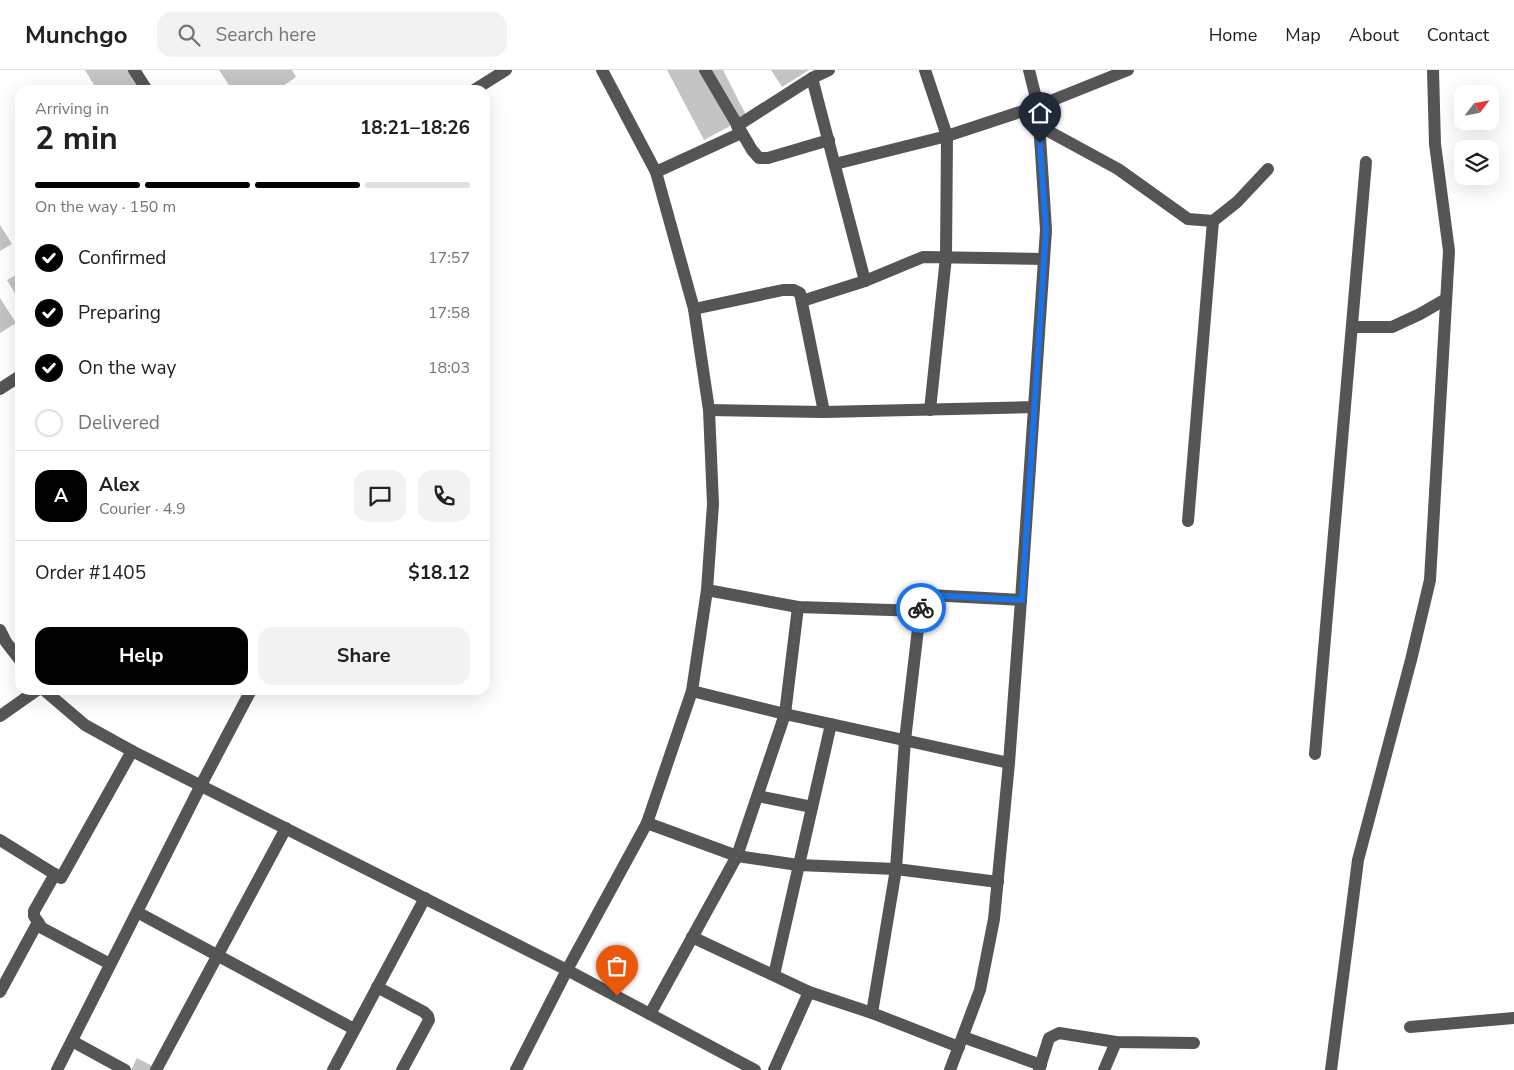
<!DOCTYPE html>
<meta charset="utf-8">
<style>
body{margin:0;font-family:"Nunito Sans",sans-serif;background:#f2f2f2;color:#202124;height:100vh;display:flex;flex-direction:column;font-size:19px;white-space:nowrap}
*{box-sizing:border-box;margin:0}
p{font-size:16px;color:#757577}
.icon{flex:none;width:28px;height:28px;fill:none;stroke:currentColor;stroke-width:2;stroke-linecap:round;stroke-linejoin:round}
.map{position:relative;flex:1;overflow:hidden}
.panel{position:absolute;left:15px;top:15px;width:475px;height:610px;display:flex;flex-direction:column;background:#fff;border-radius:15px;box-shadow:0 5px 20px #0002}
.panel>*{flex:none}
.needle{width:32px;rotate:58deg}
.tools{position:absolute;left:1454px;top:15px;display:grid;gap:10px}
.tools a{display:grid;place-items:center;width:45px;height:45px;border-radius:10px;background:#fff;box-shadow:0 5px 20px #0002;font-size:25px}
.pin{position:absolute;display:grid;place-items:center;width:42px;height:42px;color:#fff;margin:-51px -21px;border-radius:50% 50% 50% 0;rotate:-45deg;box-shadow:0 0 5px #0007}
.pin .icon{rotate:45deg}
.courier{position:absolute;display:grid;place-items:center;width:50px;height:50px;margin:-25px;border:4px solid #1a73e8;border-radius:50%;background:#fff;color:#222;box-shadow:0 1px 6px #0007}
.headline em{font-style:normal;font-weight:700}
.headline div{display:flex;flex-direction:column-reverse}
.headline{display:flex;align-items:center;justify-content:space-between;height:85px;padding:0 20px}
h1{font-size:32px;font-weight:700;line-height:38px}
.bar{display:grid;grid-template-columns:repeat(4,1fr);gap:8px 5px;align-content:center;height:60px;padding:0 20px}
.bar i{height:6px;border-radius:4px;background:#e0e0e0}
.bar .active{background:#000}
.bar p{grid-column:span 4}
.line{display:flex;align-items:center;gap:12px;padding:0 20px;border-top:1px solid #e0e0e0}
.line div{flex:1}
.round{display:grid;place-items:center;flex:none;width:52px;height:52px;border-radius:15px;background:#f2f2f2}
ol{padding:0 20px;list-style:none}
li{display:flex;align-items:center;gap:15px;height:55px}
li p{margin-inline-start:auto}
li .icon{padding:5px;border-radius:50%;background:#000;color:#fff;stroke-width:4}
li:last-child{color:#757577}
li i{width:28px;height:28px;border:2px solid #e0e0e0;border-radius:50%}
.action{display:flex;gap:10px;margin-top:auto;padding:10px 20px}
.action a{flex:1;height:58px;border-radius:15px;background:#000;color:#fff;font-size:20px;font-weight:700;line-height:58px;text-align:center}
.action a+a{background:#f2f2f2;color:#202124}
header{display:flex;align-items:center;gap:30px;box-sizing:border-box;height:70px;padding:0 25px;background:#fff;border-bottom:1px solid #e0e0e0}
header strong{font-size:24px}
nav{display:flex;gap:28px;margin-inline-start:auto;font-size:18px}
.search{width:350px;height:45px;background:#f2f2f2;display:flex;align-items:center;gap:12px;box-sizing:border-box;padding:0 18px;border-radius:15px;color:#757577;font-size:19px}
.map>svg:first-child{display:block}
</style>
<header>
<strong>Munchgo</strong>
<div class="search"><svg class="icon" aria-label="search" viewBox="0 0 24 24"><circle cx="10" cy="10" r="6"/><path d="M15 15l6 6"/></svg>Search here</div>
<nav><a>Home</a><a>Map</a><a>About</a><a>Contact</a></nav>
</header>
<div class="map">
<svg width="1514" height="1000" viewBox="0 0 1514 1000">
<rect width="100%" height="100%" fill="#fff"/>
<g fill="#c4c4c4">
<path d="M85,0H128L141,20H97Z"/>
<path d="M219,0H292L296,7L277,20H267L264,15L257,20H232Z"/>
<path d="M667,0H723L747,47L704,70Z"/>
<path d="M771,0H809L782,17Z"/>
<path d="M0,155L12,174L0,181Z"/>
<path d="M20,203V232L7,210Z"/>
<path d="M0,228L16,253L0,263Z"/>
<path d="M137,988L160,1000H131Z"/>
</g>
<g fill="none" stroke-linecap="round" stroke-linejoin="round">
<g stroke="#555" stroke-width="12">
<path d="M134,0L147,20"/>
<path d="M705,0L752,80L759,88H768L829,70"/>
<path d="M925,0L947,66L946,187L930,340"/>
<path d="M812,8L865,211"/>
<path d="M474,20L506,0"/>
<path d="M737,56L812,8L829,0"/>
<path d="M1039,56L1118,99L1188,149L1213,151L1237,132L1268,99"/>
<path d="M835,94L947,66L1038,36L1128,0"/>
<path d="M656,102L741,63"/>
<path d="M802,231L865,211L923,187L1044,189"/>
<path d="M694,239L783,220H794L800,223L824,342"/>
<path d="M1352,257H1392L1420,244L1446,229"/>
<path d="M0,319L20,306"/>
<path d="M709,340L824,342L1034,337"/>
<path d="M1188,451L1213,151"/>
<path d="M707,520L798,537L921,541"/>
<path d="M0,560L6,572L20,590"/>
<path d="M44,620L85,655L132,681L567,900L755,1000"/>
<path d="M692,621L785,644L1009,693"/>
<path d="M0,646L37,620"/>
<path d="M1315,684L1366,92"/>
<path d="M758,726L812,737"/>
<path d="M647,753L737,786L798,795L896,799L998,812"/>
<path d="M0,770L61,808L132,681"/>
<path d="M55,804L34,841V846L42,858L110,894"/>
<path d="M137,842L354,959"/>
<path d="M692,867L809,922L872,943L959,977"/>
<path d="M774,905L831,654"/>
<path d="M377,917L424,942L428,946L429,950L402,1000"/>
<path d="M0,922L38,852"/>
<path d="M872,943L896,799L905,670L921,533L929,525L1021,530"/>
<path d="M650,944L737,786L785,644L798,537"/>
<path d="M1410,957L1514,948"/>
<path d="M963,967L1041,995"/>
<path d="M72,971L125,1000"/>
<path d="M57,1000L201,715L251,620"/>
<path d="M156,1000L286,758"/>
<path d="M333,1000L425,828"/>
<path d="M516,1000L567,900L647,753L692,621L707,520L713,434L709,340L694,239L656,102L602,0"/>
<path d="M774,1000L809,922"/>
<path d="M950,1000L980,920L994,849L1009,693L1021,530L1046,160L1038,36L1029,0"/>
<path d="M1039,1000L1049,968L1059,963L1116,972L1194,973"/>
<path d="M1104,1000L1116,972"/>
<path d="M1331,1000L1358,790L1411,590L1430,510L1449,181L1435,74L1433,0"/>
</g>
</g>
<g fill="none" stroke-linecap="round" stroke-linejoin="round">
<path stroke="#595959" stroke-width="5" stroke-dasharray="0 9" d="M617,926L650,944L737,786L784,644L798,537L921,541V538"/>
<path stroke="#1a73e8" stroke-width="6" d="M921,538V533L929,525L1022,530L1046,160L1040,73"/>
</g>
</svg>
<div class="tools">
<a><svg class="needle" viewBox="-14 -14 28 28"><path d="M0-13l5 13h-10z" fill="#e53935"/><path d="M0 13l5-13h-10z" fill="#757577"/></svg></a>
<a><svg class="icon" aria-label="layers" viewBox="0 0 24 24"><path d="M12 4l9 5-9 5-9-5zM3 14l9 5 9-5"/></svg></a>
</div>
<div class="pin" style="left:617px;top:926px;background:#ea580c"><svg class="icon" aria-label="bag" viewBox="0 0 24 24"><path d="M5 8h14l-1 12H6zM9 8a3 3 0 0 1 6 0"/></svg></div>
<div class="pin" style="left:1040px;top:73px;background:#1f2937"><svg class="icon" aria-label="home" viewBox="0 0 24 24"><path d="M3 11l9-7 9 7M6 9v11h12V9"/></svg></div>
<div class="courier" style="left:921px;top:538px"><svg class="icon" aria-label="bike" viewBox="0 0 24 24"><circle cx="6" cy="16" r="4"/><circle cx="18" cy="16" r="4"/><path d="M6 16l4-8h5l3 8M10 8l3 8H6M13 5h3"/></svg></div>
<section class="panel">
<div class="headline"><div><h1>2 min</h1><p>Arriving in</p></div><em>18:21–18:26</em></div>
<div class="bar"><i class="active"></i><i class="active"></i><i class="active"></i><i></i><p>On the way · 150 m</p></div>
<ol>
<li><svg class="icon" aria-label="check" viewBox="0 0 24 24"><path d="M5 12l5 5 9-10"/></svg>Confirmed<p>17:57</p></li>
<li><svg class="icon" aria-label="check" viewBox="0 0 24 24"><path d="M5 12l5 5 9-10"/></svg>Preparing<p>17:58</p></li>
<li><svg class="icon" aria-label="check" viewBox="0 0 24 24"><path d="M5 12l5 5 9-10"/></svg>On the way<p>18:03</p></li>
<li><i></i>Delivered</li>
</ol>
<div class="line" style="height:90px"><b class="round" style="background:#000;color:#fff">A</b><div><b>Alex</b><p>Courier · 4.9</p></div><a class="round"><svg class="icon" aria-label="chat" viewBox="0 0 24 24"><path d="M4 5h16v11H9l-5 4z"/></svg></a><a class="round"><svg class="icon" aria-label="phone" viewBox="0 0 24 24"><path d="M5 4h4l2 5-3 2q2 4 5 5l2-3 5 2v4C11 20 4 13 5 4z"/></svg></a></div>
<div class="line" style="height:65px"><div>Order #1405</div><b>$18.12</b></div>
<div class="action"><a>Help</a><a>Share</a></div>
</section>
</div>
